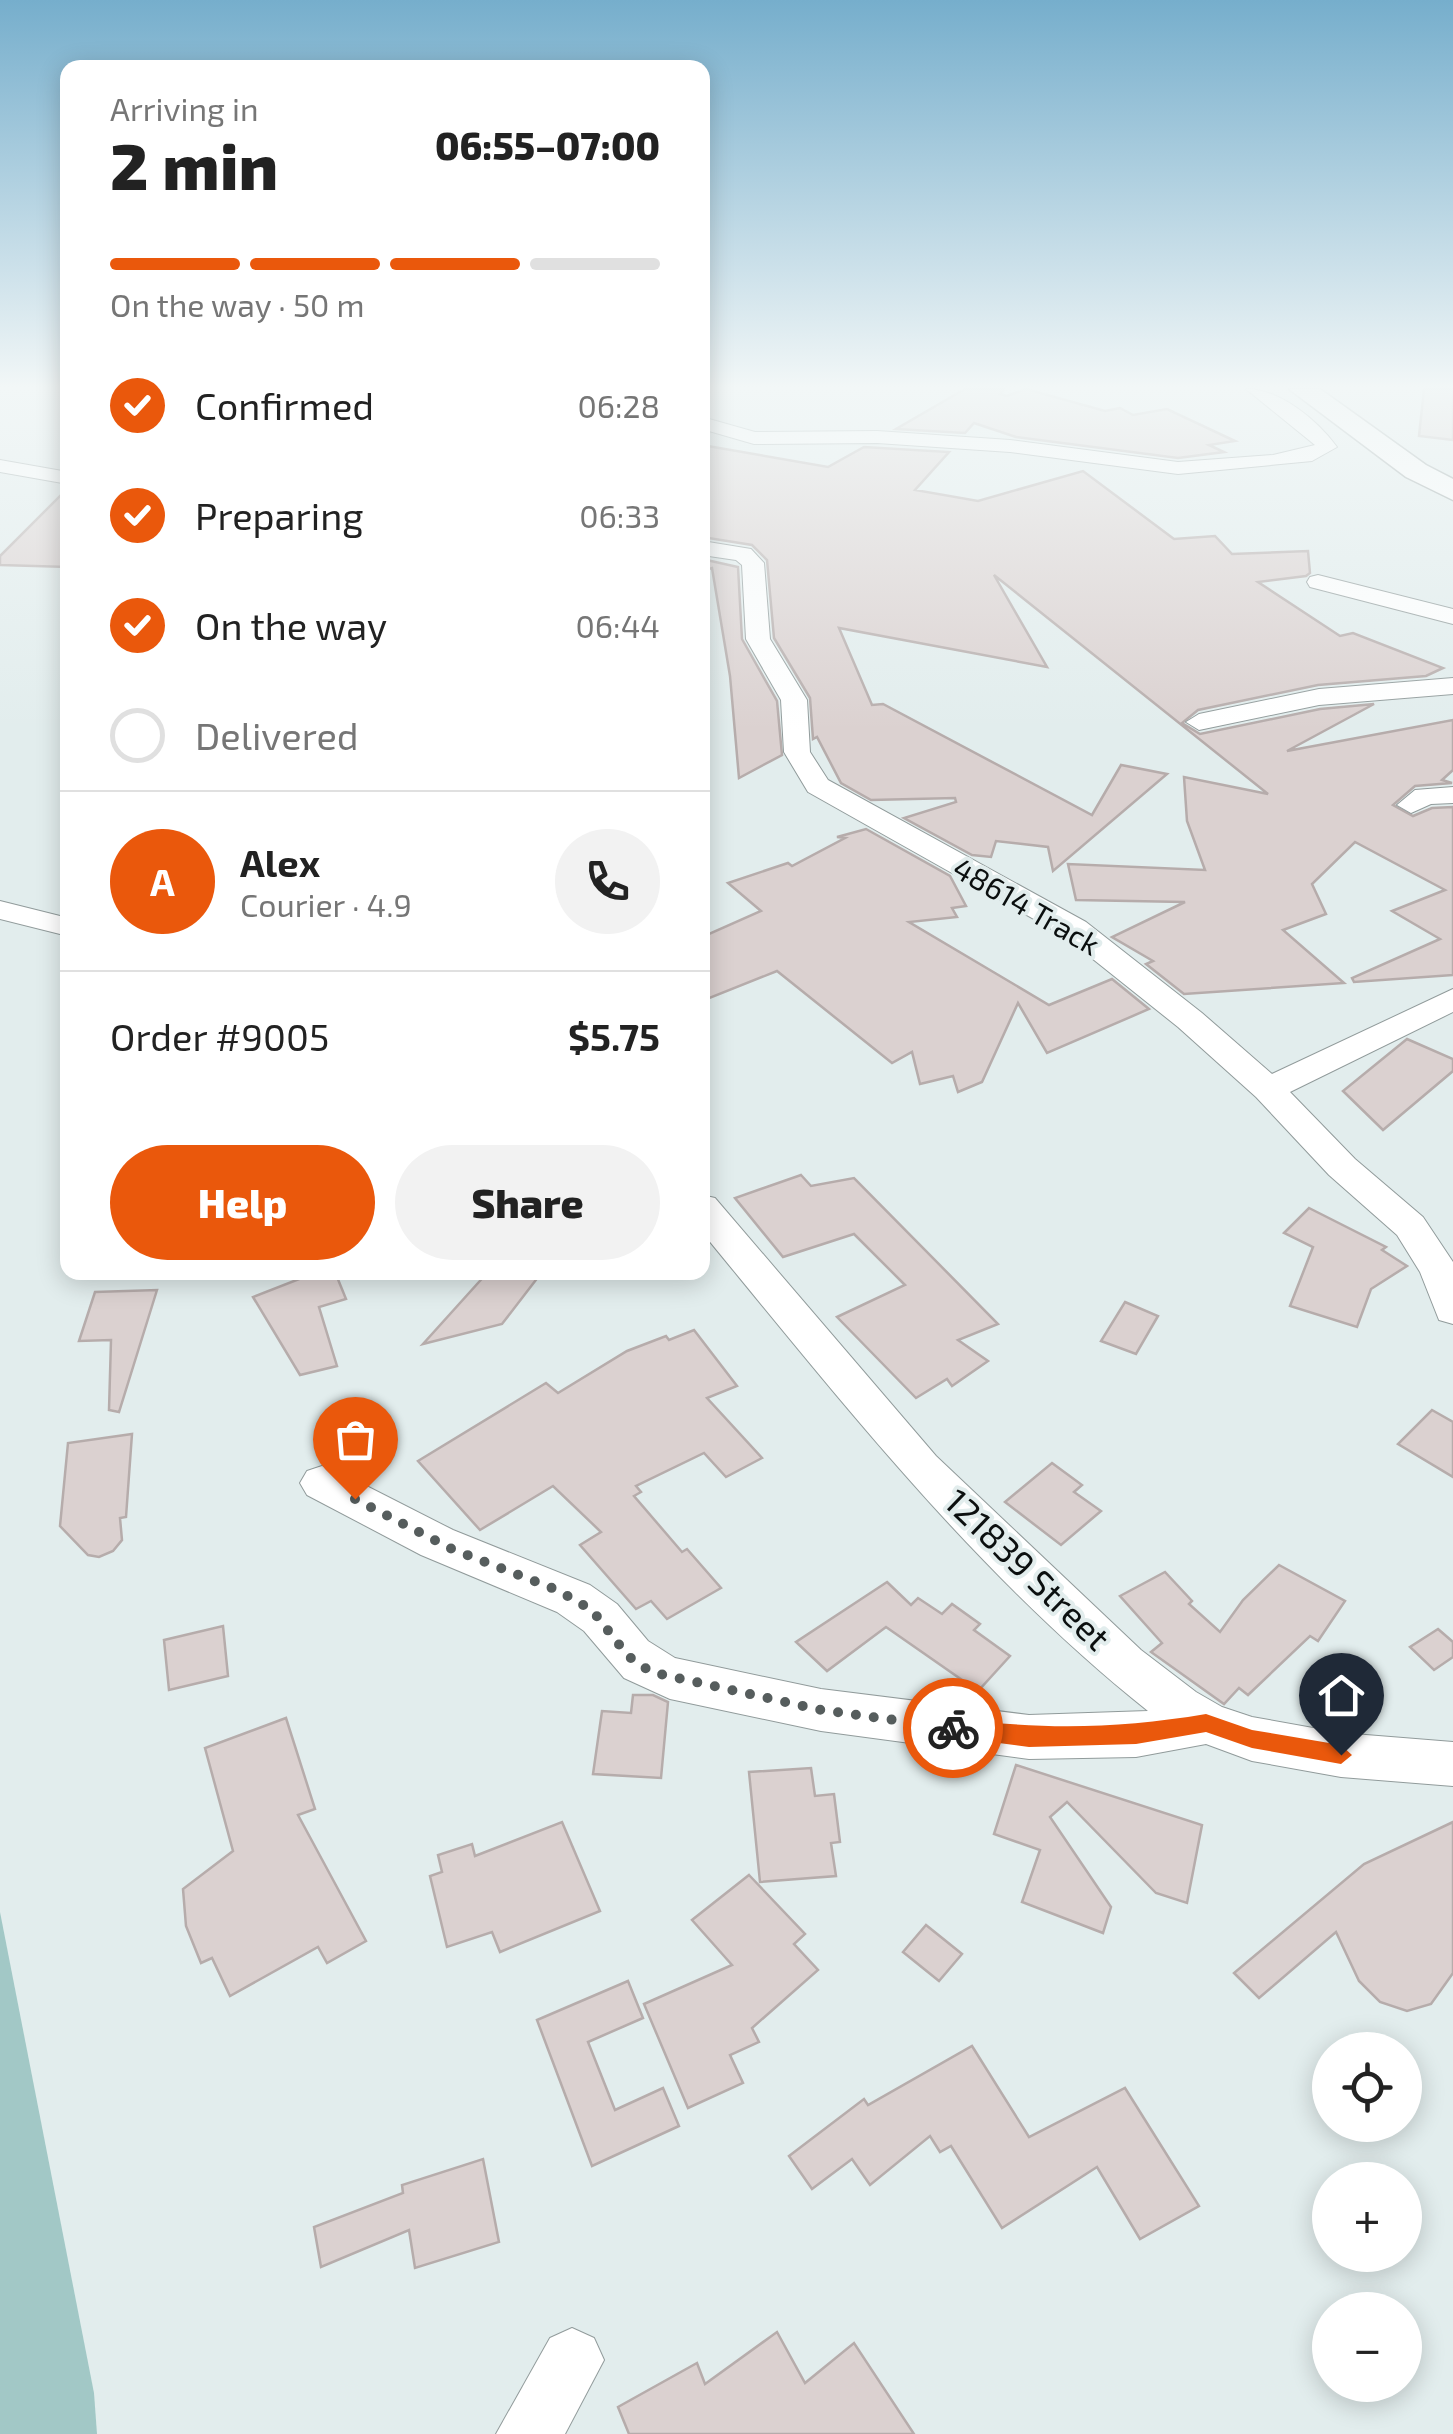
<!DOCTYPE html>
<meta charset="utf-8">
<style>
body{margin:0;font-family:"Exo 2",sans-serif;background:#f2f2f2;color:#222;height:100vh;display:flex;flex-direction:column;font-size:38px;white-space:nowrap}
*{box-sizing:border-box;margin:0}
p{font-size:32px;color:#767676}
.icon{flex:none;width:55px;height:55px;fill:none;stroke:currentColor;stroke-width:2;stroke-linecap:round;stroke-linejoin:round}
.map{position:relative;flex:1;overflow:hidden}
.sheet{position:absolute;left:60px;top:60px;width:650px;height:1220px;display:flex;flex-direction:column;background:#fff;border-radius:20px;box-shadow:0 5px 25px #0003}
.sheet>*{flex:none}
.controls{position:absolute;left:1312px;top:2032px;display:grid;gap:20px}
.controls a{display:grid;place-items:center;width:110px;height:110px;border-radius:50%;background:#fff;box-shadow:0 5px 25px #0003;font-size:50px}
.pin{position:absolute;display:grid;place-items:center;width:85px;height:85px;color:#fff;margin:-102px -42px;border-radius:50% 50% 50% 0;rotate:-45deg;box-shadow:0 0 10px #0007}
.pin .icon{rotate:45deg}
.courier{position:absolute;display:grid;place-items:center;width:100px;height:100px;margin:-50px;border:8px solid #ea580c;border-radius:50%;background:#fff;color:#222;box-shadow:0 2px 12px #0007}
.head em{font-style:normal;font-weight:800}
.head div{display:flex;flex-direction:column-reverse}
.head{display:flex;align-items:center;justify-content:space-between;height:170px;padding:0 50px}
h1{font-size:65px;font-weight:800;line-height:75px}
.bar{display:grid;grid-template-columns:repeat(4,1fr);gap:15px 10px;align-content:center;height:120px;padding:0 50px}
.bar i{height:12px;border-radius:8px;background:#e0e0e0}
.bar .selected{background:#ea580c}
.bar p{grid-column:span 4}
.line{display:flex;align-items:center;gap:25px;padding:0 50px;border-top:2px solid #e0e0e0}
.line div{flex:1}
.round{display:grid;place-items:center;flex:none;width:105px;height:105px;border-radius:52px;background:#f2f2f2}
ol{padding:0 50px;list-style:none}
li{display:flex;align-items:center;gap:30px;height:110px}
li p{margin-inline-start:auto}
li .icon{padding:10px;border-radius:50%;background:#ea580c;color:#fff;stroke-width:4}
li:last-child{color:#767676}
li i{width:55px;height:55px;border:5px solid #e0e0e0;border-radius:50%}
.primary-button{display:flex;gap:20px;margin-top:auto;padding:20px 50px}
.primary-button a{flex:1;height:115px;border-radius:60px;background:#ea580c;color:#fff;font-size:40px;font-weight:800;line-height:115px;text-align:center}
.primary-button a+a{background:#f2f2f2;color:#222}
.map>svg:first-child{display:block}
</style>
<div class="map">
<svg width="1453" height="2434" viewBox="0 0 1453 2434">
<rect width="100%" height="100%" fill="#e2eded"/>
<path fill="#a2c8c6" d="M0,1912L94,2393L97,2434H0Z"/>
<g fill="#dbd1d0" stroke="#b6acab" stroke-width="2.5">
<path d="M965,389H1004L1000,394L1007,396L1026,389L1105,411L1120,408L1133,415L1167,409L1235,441L1209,445L1224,452L1178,458L1016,437L974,423L965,433L896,429Z"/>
<path d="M1424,389H1453V440L1419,436Z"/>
<path d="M702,445L828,467L864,447L949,452L915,490L978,501L1083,471L1174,539L1215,536L1232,554L1308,551L1310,573L1306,576L1258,582L1340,636L1353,633L1443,668L1426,676L1318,685L1198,710L1182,723L1200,734L1320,709L1374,704L1287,751L1453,720V770L1442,780L1452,783L1415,786L1393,805L1413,816L1432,808L1453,807V975L1354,982L1352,978L1440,939L1392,911L1445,890L1355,842L1312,884L1326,914L1283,930L1344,983L1184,994L1146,964L1153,961L1112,937L1185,902L1076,900L1068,864L1205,870L1187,821L1184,777L1268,794L994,575L1047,667L839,628L872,705L883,704L1092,815L1121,765L1167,774L1053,871L1048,847L996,841L991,857L972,855L904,818L956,802L955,798L871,800L841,783L817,737L813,739L810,698L774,638L767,560L752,545L702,537Z"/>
<path d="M68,488V567L0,565V556Z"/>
<path d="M702,559L738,567L742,639L777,701L782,755L739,778L730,676L712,568L702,571Z"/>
<path d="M866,829L950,876L966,906L952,908L957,917L909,922L1049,1005L1112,979L1149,1009L1047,1053L1018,1003L982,1082L958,1092L953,1076L920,1084L912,1052L892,1063L777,971L702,1001V937L761,911L728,883L788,863L792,866L845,838L837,837Z"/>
<path d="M1407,1039L1453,1059V1071L1383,1130L1343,1091Z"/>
<path d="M801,1175L811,1186L854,1178L998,1324L958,1340L988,1361L952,1386L947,1379L916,1398L837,1317L905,1285L854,1234L783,1257L735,1198Z"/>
<path d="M1309,1208L1386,1247L1382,1250L1407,1266L1371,1289L1357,1327L1290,1306L1313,1247L1284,1233Z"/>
<path d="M317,1272H335L346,1299L319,1307L337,1366L300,1375L253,1297Z"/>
<path d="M488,1272H542L502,1324L423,1344Z"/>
<path d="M157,1290L119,1412L109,1410L111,1340L79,1341L95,1292Z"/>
<path d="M1125,1302L1158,1316L1136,1354L1101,1341Z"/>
<path d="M694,1330L737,1386L707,1398L762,1458L726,1477L704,1453L636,1486L641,1492L634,1496L682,1552L687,1549L721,1588L667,1619L651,1601L636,1609L580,1545L601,1532L553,1486L480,1530L418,1461L546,1383L558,1393L627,1351L666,1336L669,1340Z"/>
<path d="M1432,1410L1453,1422V1477L1398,1444Z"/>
<path d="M132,1434L126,1517L120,1518L122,1540L113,1551L99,1557L88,1555L60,1526L68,1443Z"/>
<path d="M1052,1463L1082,1485L1074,1492L1101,1511L1061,1545L1005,1502Z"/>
<path d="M1279,1565L1345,1601L1318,1641L1310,1636L1248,1695L1239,1688L1224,1704L1151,1652L1162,1643L1120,1596L1165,1572L1192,1601L1189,1604L1220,1632L1243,1600Z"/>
<path d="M887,1582L911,1605L918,1598L942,1614L952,1604L980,1624L974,1630L1010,1656L978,1691L886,1627L827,1671L796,1642Z"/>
<path d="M223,1626L228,1676L169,1690L164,1640Z"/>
<path d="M1438,1629L1453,1642V1657L1434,1670L1410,1647Z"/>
<path d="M633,1695H653L668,1702L661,1778L593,1774L602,1711L631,1713Z"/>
<path d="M286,1718L315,1809L298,1815L366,1941L327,1963L318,1947L230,1996L212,1958L201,1963L186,1926L183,1889L233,1851L205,1748Z"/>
<path d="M1016,1765L1202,1825L1187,1903L1156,1893L1067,1802L1050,1817L1111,1907L1103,1933L1022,1902L1040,1850L994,1834Z"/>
<path d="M811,1768L815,1796L834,1794L840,1842L831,1843L836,1876L760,1882L749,1772Z"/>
<path d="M562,1822L600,1911L500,1952L492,1932L447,1947L430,1876L442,1872L438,1855L472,1844L475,1856Z"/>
<path d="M1453,1822V1973L1431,2004L1407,2011L1380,2002L1359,1981L1336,1932L1259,1998L1234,1973L1364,1864Z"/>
<path d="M749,1875L805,1934L794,1944L818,1970L752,2028L759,2042L730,2055L743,2083L688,2108L644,2004L732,1965L692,1920Z"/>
<path d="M926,1925L962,1954L939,1981L903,1952Z"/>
<path d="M628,1981L643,2018L588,2042L615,2110L663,2088L679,2126L592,2166L537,2020Z"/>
<path d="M972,2046L1029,2137L1125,2088L1199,2206L1140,2239L1097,2167L1002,2228L951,2146L940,2152L930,2136L870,2185L852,2159L812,2189L789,2156L864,2099L868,2105Z"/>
<path d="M483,2159L499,2242L415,2268L409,2230L321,2267L314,2227L403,2193L402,2185Z"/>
<path d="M777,2332L805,2383L854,2343L914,2434H629L618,2407L697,2363L705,2384Z"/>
</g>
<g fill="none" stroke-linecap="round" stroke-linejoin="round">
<g stroke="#919b9b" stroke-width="2">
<g id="street">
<path d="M1246,389C1280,389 1317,420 1337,447L1312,461L1178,474L1010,452L877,443L754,444L702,429V417L755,432L877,431L1010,440L1178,462L1273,455L1315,445Z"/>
<path d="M0,460L68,472V484L0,472Z"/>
<path d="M702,541L751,549L764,563L770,639L807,700L810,752L828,780L1086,922L1202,1013L1272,1074L1453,989V1012L1290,1092L1355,1159L1423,1217L1453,1262V1324L1439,1320L1420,1272L1397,1235L1329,1175L1256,1097L1178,1027L1064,936L808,792L784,752L781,700L746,639L742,565L736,560L702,555Z"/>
<path d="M1318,575L1453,609V624L1310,587L1307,582L1310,577Z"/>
<path d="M1453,678V694L1319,705L1199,730L1186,722L1199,714L1319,689Z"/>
<path d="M1453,787V803L1431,804L1411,813L1397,805L1415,790Z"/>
<path d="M0,901L68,918V936L0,919Z"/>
<path d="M702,1195L715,1198L936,1456L1141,1650L1196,1692L1222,1707L1252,1717L1341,1733L1453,1742V1786L1341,1777L1252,1761L1206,1744L1136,1757L1029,1759L821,1731L670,1699L624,1678L584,1631L557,1612L421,1555L307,1495L300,1483L307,1471L322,1466L337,1471L453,1530L590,1585L617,1604L648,1641L675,1658L821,1689L1029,1715L1148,1711C977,1575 840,1400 702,1232Z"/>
<path d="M572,2328L594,2338L604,2360L565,2434H496L550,2338Z"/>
</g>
</g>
<g stroke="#919b9b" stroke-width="3">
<path id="secondary" d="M1289,389H1320L1426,465L1453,479V500L1406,477Z"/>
</g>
<use href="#street" fill="#fff" fill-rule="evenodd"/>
<use href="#secondary" fill="#fff" fill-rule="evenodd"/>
</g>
<linearGradient id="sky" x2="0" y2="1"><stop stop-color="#76aecc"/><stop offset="0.53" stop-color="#f2f7f7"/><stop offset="1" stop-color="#f2f7f7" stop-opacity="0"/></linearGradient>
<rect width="1453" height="730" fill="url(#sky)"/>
<path fill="#ea580c" d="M1206,1714L1252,1730L1341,1745L1352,1755L1341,1764L1252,1748L1206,1732L1136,1744L1029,1747L953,1737L942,1728L953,1718C1041,1730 1117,1729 1206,1714Z"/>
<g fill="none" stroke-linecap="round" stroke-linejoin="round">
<path stroke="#565d5d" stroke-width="10" stroke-dasharray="0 18" d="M355,1499L452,1549L557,1590L592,1610L628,1656L651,1672L821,1710L953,1728"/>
</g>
<g text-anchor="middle" stroke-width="8" stroke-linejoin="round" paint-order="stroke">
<g font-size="30" fill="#0b0f0f" stroke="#e2eded">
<text transform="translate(1026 907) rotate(30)" y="10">48614 Track</text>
</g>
<g font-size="35" fill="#0b0f0f" stroke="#e2eded">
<text transform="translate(1027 1570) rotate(44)" y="12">121839 Street</text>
</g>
</g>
</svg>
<div class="controls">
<a><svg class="icon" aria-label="locate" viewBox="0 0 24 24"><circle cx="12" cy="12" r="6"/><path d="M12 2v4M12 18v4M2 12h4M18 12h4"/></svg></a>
<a>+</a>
<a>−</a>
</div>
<div class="pin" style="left:355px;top:1499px;background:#ea580c"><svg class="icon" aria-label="bag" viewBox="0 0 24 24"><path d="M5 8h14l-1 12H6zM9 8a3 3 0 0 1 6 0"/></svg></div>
<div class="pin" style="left:1341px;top:1755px;background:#1f2937"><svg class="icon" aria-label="home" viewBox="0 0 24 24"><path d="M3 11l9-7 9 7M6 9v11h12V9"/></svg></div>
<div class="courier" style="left:953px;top:1728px"><svg class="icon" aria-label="bike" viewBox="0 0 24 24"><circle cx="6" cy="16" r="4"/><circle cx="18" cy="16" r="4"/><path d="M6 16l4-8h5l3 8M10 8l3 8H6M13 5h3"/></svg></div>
<section class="sheet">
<div class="head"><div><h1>2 min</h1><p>Arriving in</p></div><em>06:55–07:00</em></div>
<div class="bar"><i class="selected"></i><i class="selected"></i><i class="selected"></i><i></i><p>On the way · 50 m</p></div>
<ol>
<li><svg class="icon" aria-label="check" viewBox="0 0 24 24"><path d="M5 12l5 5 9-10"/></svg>Confirmed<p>06:28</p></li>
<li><svg class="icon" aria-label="check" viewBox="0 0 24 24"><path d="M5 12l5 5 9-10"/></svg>Preparing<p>06:33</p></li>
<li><svg class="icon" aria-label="check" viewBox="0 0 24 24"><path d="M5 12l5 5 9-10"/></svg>On the way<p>06:44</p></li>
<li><i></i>Delivered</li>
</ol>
<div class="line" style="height:180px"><b class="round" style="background:#ea580c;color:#fff">A</b><div><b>Alex</b><p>Courier · 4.9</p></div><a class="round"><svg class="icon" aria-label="phone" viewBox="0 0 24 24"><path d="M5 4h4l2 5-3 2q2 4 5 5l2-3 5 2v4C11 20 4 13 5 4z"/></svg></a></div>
<div class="line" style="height:130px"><div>Order #9005</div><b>$5.75</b></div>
<div class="primary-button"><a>Help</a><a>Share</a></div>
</section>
</div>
